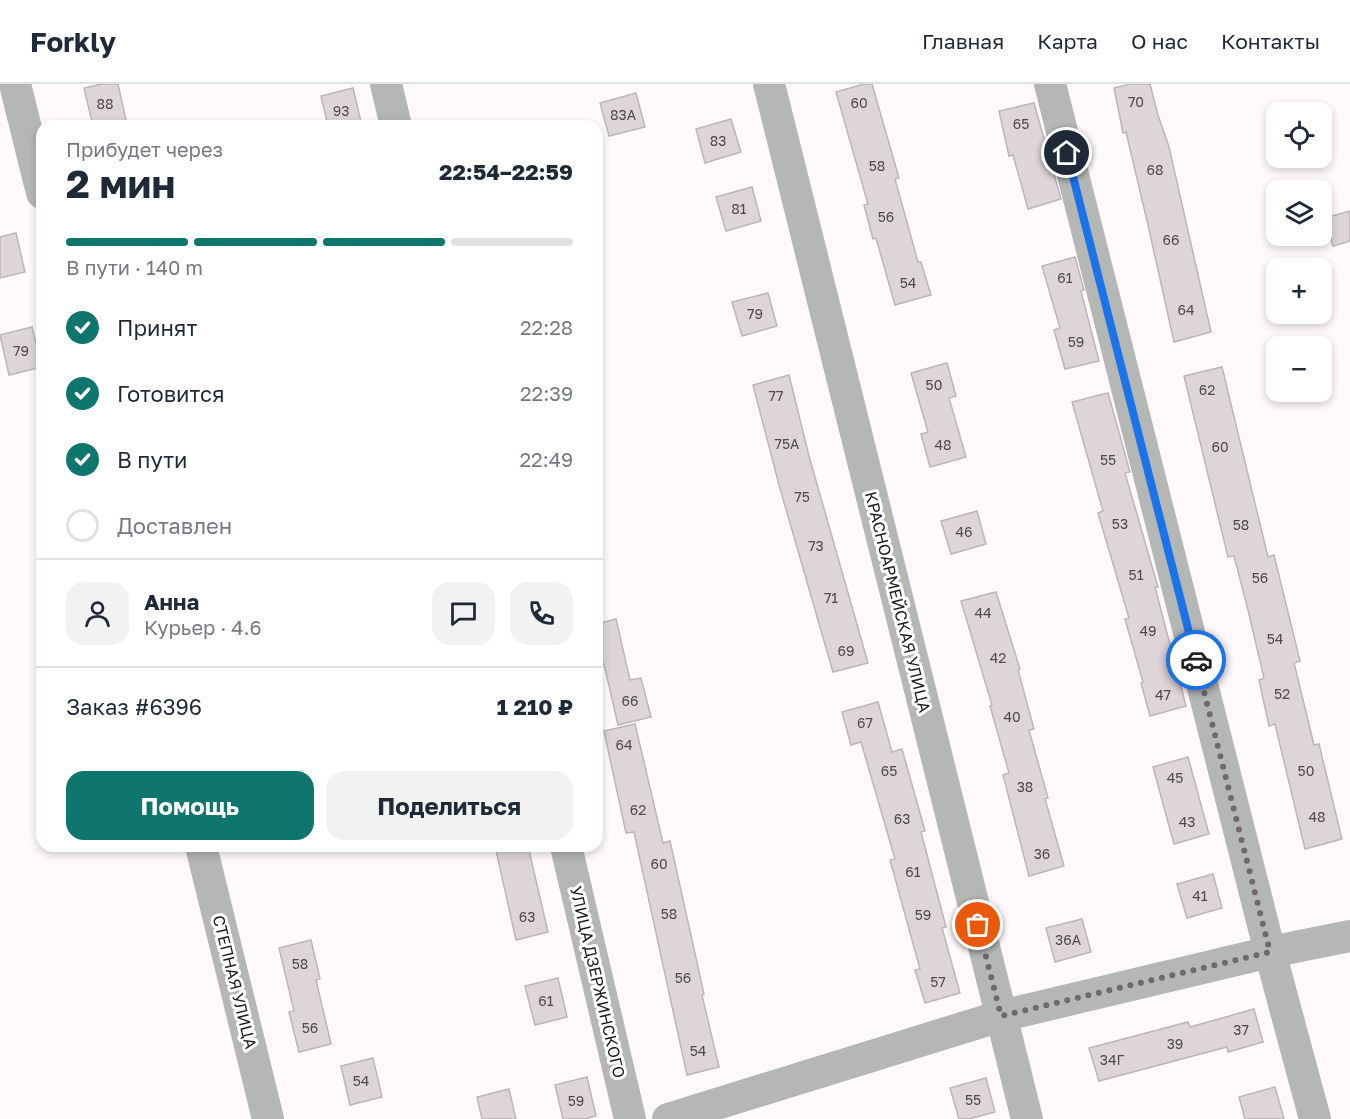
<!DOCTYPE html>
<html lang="ru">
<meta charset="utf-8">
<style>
body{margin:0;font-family:"Golos Text",sans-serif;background:#f2f2f3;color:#1f2937;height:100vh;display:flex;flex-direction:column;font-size:22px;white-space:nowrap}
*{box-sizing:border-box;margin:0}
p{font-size:20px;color:#747a83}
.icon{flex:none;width:33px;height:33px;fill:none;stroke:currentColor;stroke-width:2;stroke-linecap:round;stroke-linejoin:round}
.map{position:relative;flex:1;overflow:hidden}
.drawer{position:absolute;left:36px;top:36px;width:567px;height:732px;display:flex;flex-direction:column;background:#fff;border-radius:18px;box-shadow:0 3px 9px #0003}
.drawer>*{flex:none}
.tools{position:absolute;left:1266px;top:18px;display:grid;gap:12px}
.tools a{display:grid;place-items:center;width:66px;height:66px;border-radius:12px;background:#fff;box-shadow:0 3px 9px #0003;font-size:30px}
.pin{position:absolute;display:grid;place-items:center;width:51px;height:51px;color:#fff;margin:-26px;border:3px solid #fff;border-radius:50%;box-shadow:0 2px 6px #0007}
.courier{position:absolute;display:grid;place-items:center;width:60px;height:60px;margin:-30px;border:4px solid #1a73e8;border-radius:50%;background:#fff;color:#222;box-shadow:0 2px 8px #0007}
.summary em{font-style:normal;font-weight:700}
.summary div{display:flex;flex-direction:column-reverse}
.summary{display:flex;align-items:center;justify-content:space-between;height:102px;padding:0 30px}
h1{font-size:39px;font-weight:700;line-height:45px}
.bar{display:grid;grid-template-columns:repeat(4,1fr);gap:9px 6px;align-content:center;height:72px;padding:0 30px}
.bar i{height:8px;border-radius:4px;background:#e0e1e3}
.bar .current{background:#0f766e}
.bar p{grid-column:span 4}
.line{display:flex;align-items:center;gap:15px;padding:0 30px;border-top:2px solid #e0e1e3}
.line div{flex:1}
.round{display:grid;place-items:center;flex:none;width:63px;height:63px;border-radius:18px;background:#f2f2f3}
ol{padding:0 30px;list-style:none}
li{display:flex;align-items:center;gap:18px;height:66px}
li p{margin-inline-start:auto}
li .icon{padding:6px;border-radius:50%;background:#0f766e;color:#fff;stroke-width:4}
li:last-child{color:#747a83}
li i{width:33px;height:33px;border:3px solid #e0e1e3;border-radius:50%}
.primary-button{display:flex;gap:12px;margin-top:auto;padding:12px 30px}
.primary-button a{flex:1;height:69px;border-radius:18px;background:#0f766e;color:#fff;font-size:24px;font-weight:700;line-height:69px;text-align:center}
.primary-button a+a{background:#f2f2f3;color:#1f2937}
header{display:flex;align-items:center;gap:36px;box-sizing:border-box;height:84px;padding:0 30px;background:#fff;border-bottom:2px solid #e0e1e3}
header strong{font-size:28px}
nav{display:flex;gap:33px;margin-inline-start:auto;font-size:21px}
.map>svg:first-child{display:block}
</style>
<header>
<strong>Forkly</strong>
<nav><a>Главная</a><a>Карта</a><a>О нас</a><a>Контакты</a></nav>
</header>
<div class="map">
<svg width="1350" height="1035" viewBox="0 0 1350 1035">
<rect width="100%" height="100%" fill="#fff9fd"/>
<g fill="#ddd5da" stroke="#bcb5b9" stroke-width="1.5">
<path d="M102,0H118L126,36L93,42L84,4Z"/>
<path d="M864,0H872L899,94L895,95L918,178H921L931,211L895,221L876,154L873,155L864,121L868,120L836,8Z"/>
<path d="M1130,0H1150L1158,31L1169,63L1211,248L1174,258L1148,141L1126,48L1123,49L1114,4Z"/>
<path d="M353,4L362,42H328L321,12Z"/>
<path d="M636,9L645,43L609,52L600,19Z"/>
<path d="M1034,19L1061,115L1028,125L1013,71L1009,72L999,27Z"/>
<path d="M731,35L741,68L705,79L696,45Z"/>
<path d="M752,103L761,137L726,147L716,113Z"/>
<path d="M1350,127V157L1333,162L1325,134Z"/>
<path d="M16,149L25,188L0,194V153Z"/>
<path d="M1075,173L1084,206L1081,207L1099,277L1065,285L1054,246L1060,244L1042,182Z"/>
<path d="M768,209L777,242L742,252L732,218Z"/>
<path d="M32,243L42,283L9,291L0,251Z"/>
<path d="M947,279L956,312L949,314L966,373L930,383L921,350L928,348L911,289Z"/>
<path d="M1222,283L1268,473L1274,471L1300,577L1294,579L1305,624L1314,661L1319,660L1342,755L1305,765L1275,640L1269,642L1259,596L1264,594L1248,526L1234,472L1228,473L1184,292Z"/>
<path d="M789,291L809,372L868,579L833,588L779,401L753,301Z"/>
<path d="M1108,309L1130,388L1125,389L1158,503H1155L1186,622L1150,632L1141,599L1143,598L1125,535L1129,534L1098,429L1103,427L1072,318Z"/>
<path d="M977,427L986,460L951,470L941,437Z"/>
<path d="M996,508L1020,585L1018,586L1034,645L1029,646L1048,714L1045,715L1064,782L1029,792L1003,691L1009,689L990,622L992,621L961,517Z"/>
<path d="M616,535L630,596L641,594L651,633L618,641L604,580L597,581V540Z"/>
<path d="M878,618L892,668L902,665L925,747L921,748L946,843L942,844L960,909L925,919L915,886L920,885L890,776L895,775L861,658L851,661L842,628Z"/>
<path d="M635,640L663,759L670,757L704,910L702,911L719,983L687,991L634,748L626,749L604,647Z"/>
<path d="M1188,673L1209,750L1174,760L1153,683Z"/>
<path d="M495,762H528L548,848L516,856Z"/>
<path d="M1213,790L1222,824L1187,834L1177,800Z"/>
<path d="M1082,835L1091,868L1055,878L1046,844Z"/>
<path d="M311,856L320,895L316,896L331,960L299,968L289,928L294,927L279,864Z"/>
<path d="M558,894L567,933L535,941L525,902Z"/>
<path d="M1254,925L1263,958L1228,968L1227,963L1099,997L1089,964L1188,938L1190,943Z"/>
<path d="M373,974L382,1013L350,1021L341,982Z"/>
<path d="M587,993L596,1032L585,1035H563L555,1001Z"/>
<path d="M986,994L995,1028L969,1035H959L950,1004Z"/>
<path d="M1275,1003L1284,1035H1245L1239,1013Z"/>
<path d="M509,1005L516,1035H482L477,1013Z"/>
</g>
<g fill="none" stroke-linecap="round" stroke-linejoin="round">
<g stroke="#b4b7b4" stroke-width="32">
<path d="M15,0L42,109"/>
<path d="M386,0L396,42"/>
<path d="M769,0L1027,1035"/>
<path d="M1050,0L1270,868L1315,1035"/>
<path d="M201,762L268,1035"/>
<path d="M566,762L630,1035"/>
<path d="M668,1035L1001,932L1270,868L1350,852"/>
</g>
</g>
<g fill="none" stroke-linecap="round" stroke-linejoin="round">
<path stroke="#6d696c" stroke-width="6" stroke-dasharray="0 10.8" d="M978,841L1001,932L1270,868L1196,576"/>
<path stroke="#1a73e8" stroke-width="8" d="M1067,69L1196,576"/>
</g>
<g text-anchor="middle" stroke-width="6" stroke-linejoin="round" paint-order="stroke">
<g font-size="14" fill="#4e4a4d">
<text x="1136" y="23">70</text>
<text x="859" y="24">60</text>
<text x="105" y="25">88</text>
<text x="341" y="32">93</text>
<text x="623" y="36">83А</text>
<text x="1021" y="45">65</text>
<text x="718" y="62">83</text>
<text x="877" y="87">58</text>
<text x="1155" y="91">68</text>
<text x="739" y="130">81</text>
<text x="886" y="138">56</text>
<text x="1171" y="161">66</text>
<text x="1065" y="199">61</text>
<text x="908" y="204">54</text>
<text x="1186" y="231">64</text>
<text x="755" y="235">79</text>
<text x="1076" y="263">59</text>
<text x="21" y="272">79</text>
<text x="934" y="306">50</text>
<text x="1207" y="311">62</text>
<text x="776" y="317">77</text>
<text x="787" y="365">75А</text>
<text x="943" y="366">48</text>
<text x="1220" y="368">60</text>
<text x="1108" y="381">55</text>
<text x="802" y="418">75</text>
<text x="1120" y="445">53</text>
<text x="1241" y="446">58</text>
<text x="964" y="453">46</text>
<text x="816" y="467">73</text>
<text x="1136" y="496">51</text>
<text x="1260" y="499">56</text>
<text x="831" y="519">71</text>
<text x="983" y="534">44</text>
<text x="1148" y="552">49</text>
<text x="1275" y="560">54</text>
<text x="846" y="572">69</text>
<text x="998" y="579">42</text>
<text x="1282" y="615">52</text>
<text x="1163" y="616">47</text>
<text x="630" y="622">66</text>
<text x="1012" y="638">40</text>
<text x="865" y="644">67</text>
<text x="624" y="666">64</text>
<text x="889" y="692">65</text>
<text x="1306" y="692">50</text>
<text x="1175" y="699">45</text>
<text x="1025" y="708">38</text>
<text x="638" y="731">62</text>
<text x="1317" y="738">48</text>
<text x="902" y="740">63</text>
<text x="1187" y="743">43</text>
<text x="1042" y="775">36</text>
<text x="659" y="785">60</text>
<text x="913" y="793">61</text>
<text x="1200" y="817">41</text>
<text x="669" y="835">58</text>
<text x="923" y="836">59</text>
<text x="527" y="838">63</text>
<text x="1068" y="861">36А</text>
<text x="300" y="885">58</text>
<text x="683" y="899">56</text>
<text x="938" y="903">57</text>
<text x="546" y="922">61</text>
<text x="310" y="949">56</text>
<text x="1241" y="951">37</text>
<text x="1175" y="965">39</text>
<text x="698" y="972">54</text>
<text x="1112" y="981">34Г</text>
<text x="361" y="1002">54</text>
<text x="973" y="1021">55</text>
<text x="576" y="1022">59</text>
</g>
<g font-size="16" fill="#1f1c1e" stroke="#fff">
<text transform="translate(898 518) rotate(76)" y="6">КРАСНОАРМЕЙСКАЯ УЛИЦА</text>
<text transform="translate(235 898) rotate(76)" y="6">СТЕПНАЯ УЛИЦА</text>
<text transform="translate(598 898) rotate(77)" y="6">УЛИЦА ДЗЕРЖИНСКОГО</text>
</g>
</g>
</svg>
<div class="tools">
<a><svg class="icon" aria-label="locate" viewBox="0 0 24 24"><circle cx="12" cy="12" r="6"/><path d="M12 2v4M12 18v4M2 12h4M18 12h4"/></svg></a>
<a><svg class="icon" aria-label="layers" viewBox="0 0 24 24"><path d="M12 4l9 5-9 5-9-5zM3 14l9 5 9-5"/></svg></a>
<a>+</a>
<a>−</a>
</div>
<div class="pin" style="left:978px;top:841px;background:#ea580c"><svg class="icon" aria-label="bag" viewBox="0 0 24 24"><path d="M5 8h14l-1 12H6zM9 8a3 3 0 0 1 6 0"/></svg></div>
<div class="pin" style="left:1067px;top:69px;background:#1f2937"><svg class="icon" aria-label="home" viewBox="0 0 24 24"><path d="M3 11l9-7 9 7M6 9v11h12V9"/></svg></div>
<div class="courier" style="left:1196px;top:576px"><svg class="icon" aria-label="car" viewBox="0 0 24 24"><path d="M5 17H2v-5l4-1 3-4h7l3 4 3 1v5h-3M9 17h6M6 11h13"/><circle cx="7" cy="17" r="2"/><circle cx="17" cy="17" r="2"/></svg></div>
<section class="drawer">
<div class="summary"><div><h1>2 мин</h1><p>Прибудет через</p></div><em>22:54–22:59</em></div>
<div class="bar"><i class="current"></i><i class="current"></i><i class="current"></i><i></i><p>В пути · 140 m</p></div>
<ol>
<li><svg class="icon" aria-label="check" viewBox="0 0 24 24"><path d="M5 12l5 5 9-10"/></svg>Принят<p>22:28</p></li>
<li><svg class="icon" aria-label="check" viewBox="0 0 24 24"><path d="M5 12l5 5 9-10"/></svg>Готовится<p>22:39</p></li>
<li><svg class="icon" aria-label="check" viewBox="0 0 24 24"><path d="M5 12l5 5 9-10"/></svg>В пути<p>22:49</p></li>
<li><i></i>Доставлен</li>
</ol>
<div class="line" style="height:108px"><a class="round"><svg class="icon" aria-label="person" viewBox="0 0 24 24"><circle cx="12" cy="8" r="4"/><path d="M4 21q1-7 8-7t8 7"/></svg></a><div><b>Анна</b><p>Курьер · 4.6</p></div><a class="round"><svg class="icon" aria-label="chat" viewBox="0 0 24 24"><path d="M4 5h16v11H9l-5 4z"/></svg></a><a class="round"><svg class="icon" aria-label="phone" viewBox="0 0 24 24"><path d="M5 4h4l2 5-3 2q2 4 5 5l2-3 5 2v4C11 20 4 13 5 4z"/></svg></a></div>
<div class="line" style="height:78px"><div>Заказ #6396</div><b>1 210 ₽</b></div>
<div class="primary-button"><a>Помощь</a><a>Поделиться</a></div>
</section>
</div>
